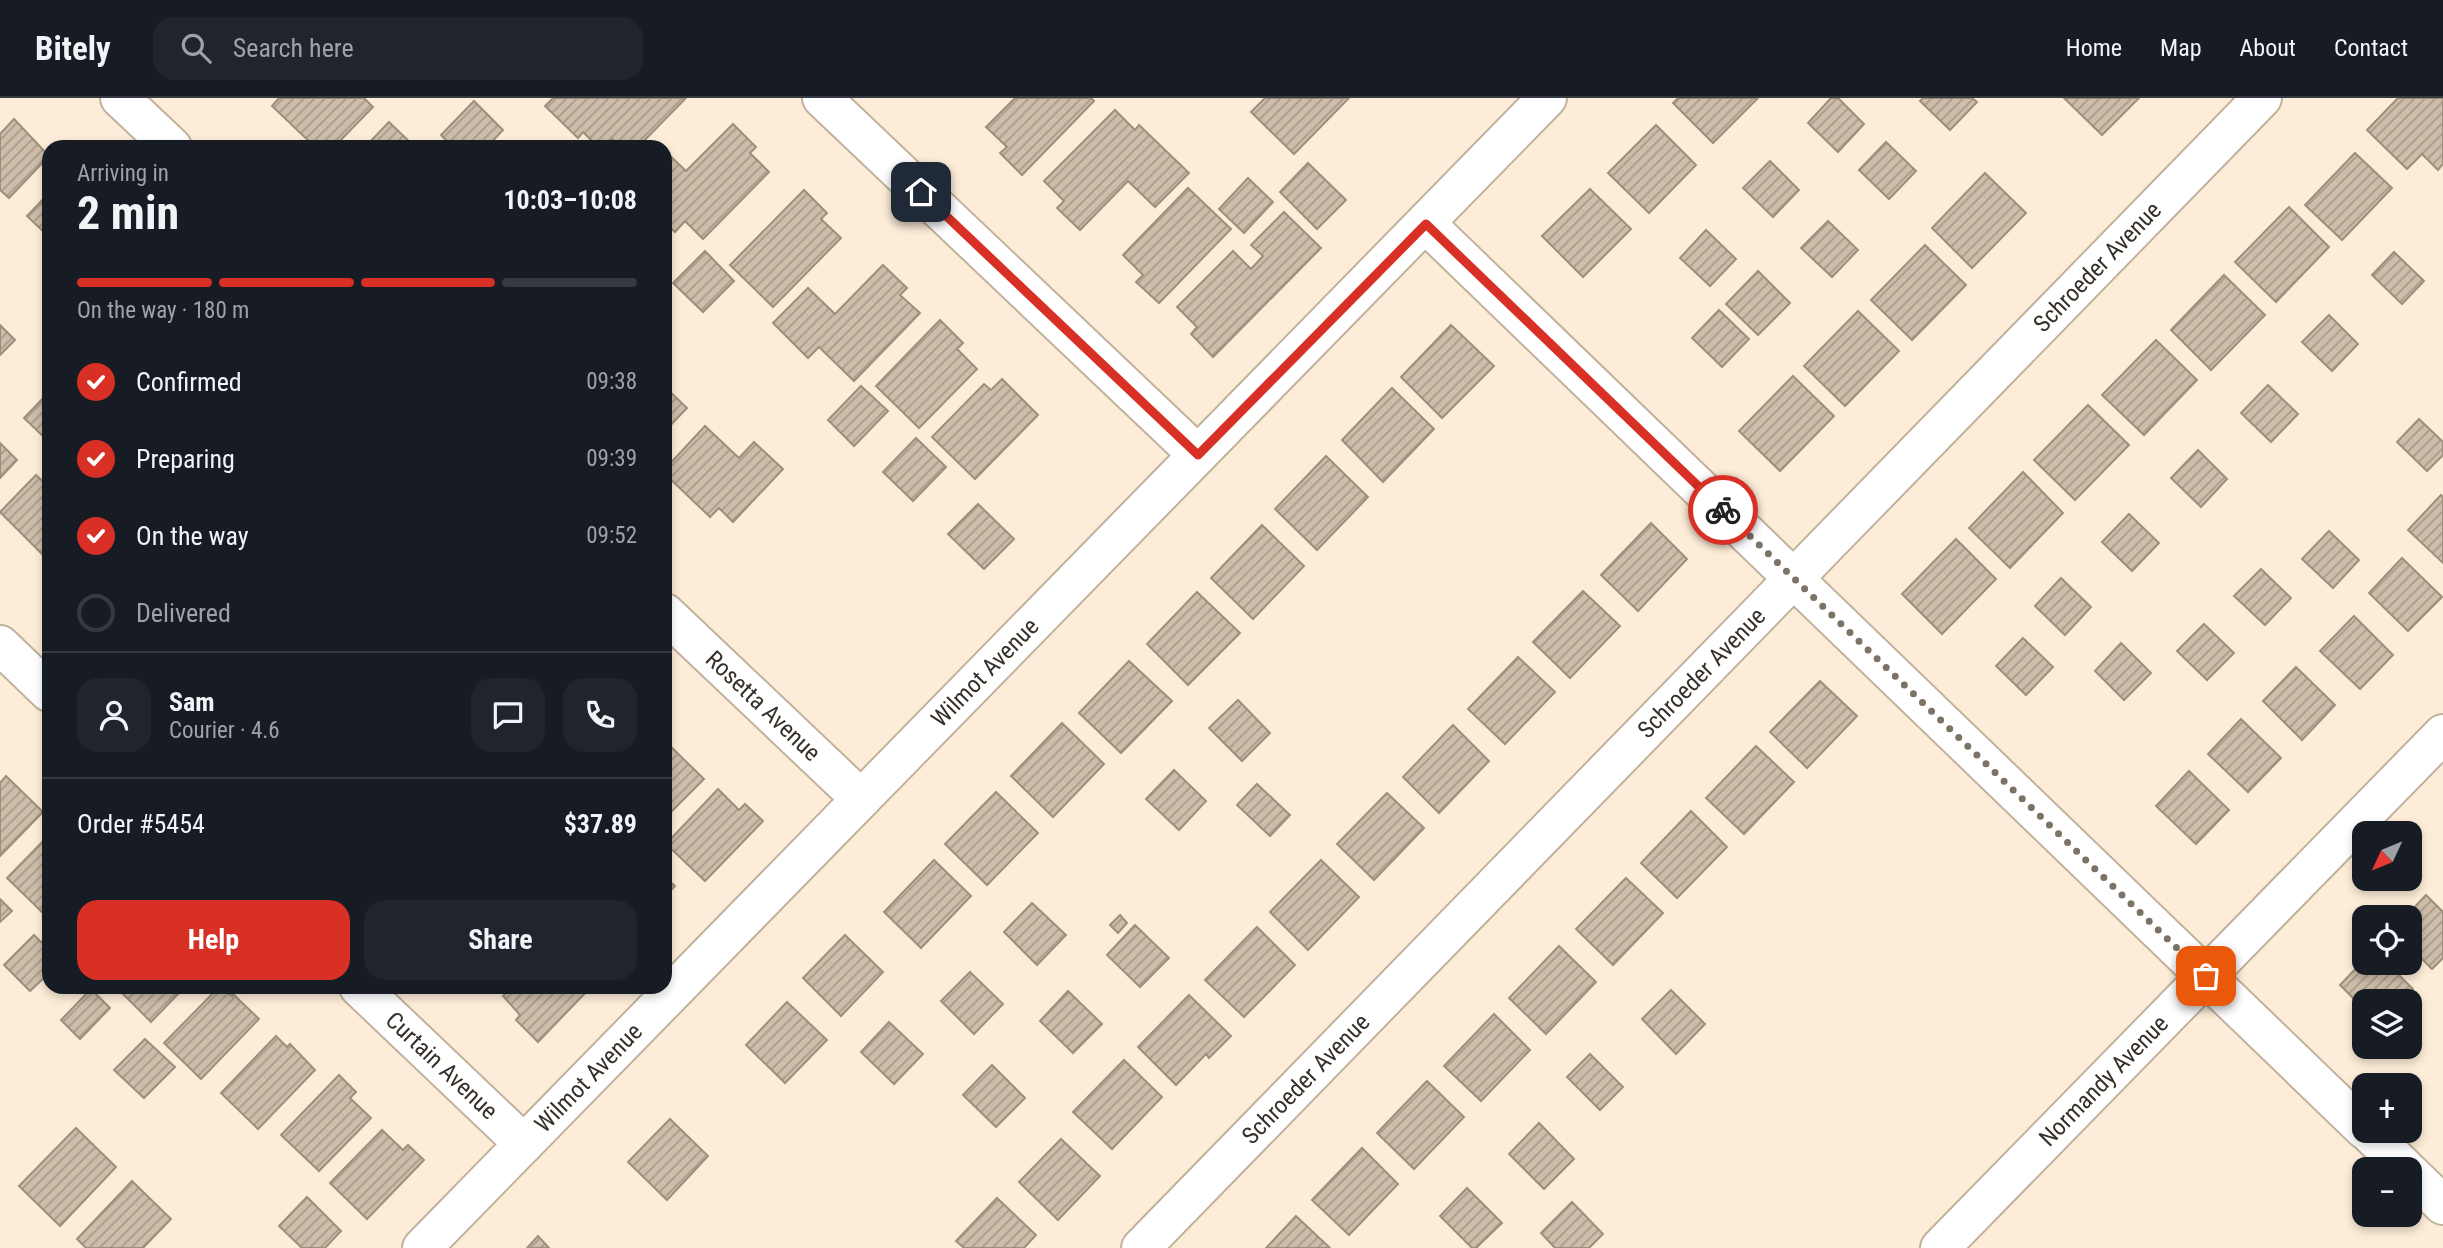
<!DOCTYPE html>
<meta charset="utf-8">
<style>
body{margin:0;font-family:"Roboto Condensed",sans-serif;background:#20242c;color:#f1f3f6;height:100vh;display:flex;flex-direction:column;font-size:26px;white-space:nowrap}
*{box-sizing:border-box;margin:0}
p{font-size:23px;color:#9ea1a6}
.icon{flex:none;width:38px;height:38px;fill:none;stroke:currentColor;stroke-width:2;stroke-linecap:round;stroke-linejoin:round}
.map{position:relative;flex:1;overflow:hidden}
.panel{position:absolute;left:42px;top:42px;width:630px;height:854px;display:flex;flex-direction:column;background:#171b24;border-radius:21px;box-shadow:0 4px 10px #0003}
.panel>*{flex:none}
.needle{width:46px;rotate:226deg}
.fabs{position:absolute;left:2352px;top:723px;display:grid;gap:14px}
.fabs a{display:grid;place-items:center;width:70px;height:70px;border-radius:14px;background:#171b24;box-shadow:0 4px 10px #0003;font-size:35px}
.pin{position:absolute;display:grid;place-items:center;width:60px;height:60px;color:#fff;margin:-30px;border-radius:14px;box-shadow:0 4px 10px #0006}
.courier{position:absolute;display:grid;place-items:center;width:70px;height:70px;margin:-35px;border:5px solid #d93025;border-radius:50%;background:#fff;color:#222;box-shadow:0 2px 9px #0007}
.head em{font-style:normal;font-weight:700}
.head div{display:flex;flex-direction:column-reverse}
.head{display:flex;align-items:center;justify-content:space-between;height:119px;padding:0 35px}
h1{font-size:46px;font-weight:700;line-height:52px}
.bar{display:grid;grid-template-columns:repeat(4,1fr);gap:10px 7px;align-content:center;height:84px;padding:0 35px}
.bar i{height:9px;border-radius:5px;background:#363941}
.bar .active{background:#d93025}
.bar p{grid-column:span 4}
.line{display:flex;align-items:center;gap:18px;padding:0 35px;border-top:2px solid #363941}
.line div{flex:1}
.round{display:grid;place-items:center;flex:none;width:74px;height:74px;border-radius:21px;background:#20242c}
ol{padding:0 35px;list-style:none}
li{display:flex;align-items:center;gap:21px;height:77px}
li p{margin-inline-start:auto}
li .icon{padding:7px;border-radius:50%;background:#d93025;color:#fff;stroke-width:4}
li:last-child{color:#9ea1a6}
li i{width:38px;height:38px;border:4px solid #363941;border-radius:50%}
.primary-button{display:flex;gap:14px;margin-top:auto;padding:14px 35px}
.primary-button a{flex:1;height:80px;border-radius:21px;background:#d93025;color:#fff;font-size:28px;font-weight:700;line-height:80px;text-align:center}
.primary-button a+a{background:#20242c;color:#f1f3f6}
header{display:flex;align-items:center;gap:42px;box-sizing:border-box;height:98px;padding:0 35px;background:#171b24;border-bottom:2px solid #363941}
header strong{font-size:33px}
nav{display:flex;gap:38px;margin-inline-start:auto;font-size:24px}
.search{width:490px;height:63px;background:#20242c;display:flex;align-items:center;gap:18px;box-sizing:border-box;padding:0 24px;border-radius:21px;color:#9ea1a6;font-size:26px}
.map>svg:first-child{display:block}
</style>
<header>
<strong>Bitely</strong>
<div class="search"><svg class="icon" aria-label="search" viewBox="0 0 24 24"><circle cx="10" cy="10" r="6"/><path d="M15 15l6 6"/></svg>Search here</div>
<nav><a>Home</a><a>Map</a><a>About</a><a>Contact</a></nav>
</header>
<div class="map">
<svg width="2443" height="1150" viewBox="0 0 2443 1150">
<defs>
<pattern id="building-hatch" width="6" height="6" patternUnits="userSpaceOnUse" patternTransform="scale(1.75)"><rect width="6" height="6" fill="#cdbda9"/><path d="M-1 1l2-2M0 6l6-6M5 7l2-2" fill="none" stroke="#a79a8a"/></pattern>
</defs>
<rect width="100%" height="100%" fill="#fdedd8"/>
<g fill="url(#building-hatch)" stroke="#9e8f7c" stroke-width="2">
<path d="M279,0H364L373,9L334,49H315L272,8Z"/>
<path d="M553,0H686L638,49H621L612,41L604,49H598L583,34L578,40L545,8Z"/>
<path d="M1015,0H1091L1094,3L1022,77L1000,55L1007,49L986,29Z"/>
<path d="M1265,0H1349L1294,56L1251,14Z"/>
<path d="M1678,0H1758L1713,45L1673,5Z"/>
<path d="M1831,0H1838L1864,26L1838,54L1808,25Z"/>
<path d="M1923,0H1972L1977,4L1950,32L1920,3Z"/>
<path d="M2064,0H2139L2102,37Z"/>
<path d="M2398,0H2443V66L2438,72L2422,56L2407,71L2367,32Z"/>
<path d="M474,3L503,32L487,49H453L441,37Z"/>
<path d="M1115,12L1135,32L1139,27L1189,75L1155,109L1128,83L1080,132L1057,110L1064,103L1044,83Z"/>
<path d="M14,21L49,58L9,100L0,92V36Z"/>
<path d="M389,24L415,49H365Z"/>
<path d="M733,26L756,49L750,55L769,74L703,141L685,123L675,134L665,125V53L686,73Z"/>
<path d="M1656,27L1696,67L1649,115L1608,75Z"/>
<path d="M1886,44L1916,73L1889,101L1859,72Z"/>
<path d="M2355,55L2392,90L2342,142L2305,107Z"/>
<path d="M1770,63L1799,92L1773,119L1743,90Z"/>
<path d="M1308,65L1346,102L1317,131L1280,94Z"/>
<path d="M1985,75L2026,115L1972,170L1932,130Z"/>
<path d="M1248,80L1273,104L1244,135L1219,111Z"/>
<path d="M1188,90L1231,131L1159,205L1136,184L1143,177L1123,157Z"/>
<path d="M1590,91L1631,131L1583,179L1542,138Z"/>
<path d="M804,92L827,115L821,121L841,140L773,209L730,167Z"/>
<path d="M49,95V139L27,118Z"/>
<path d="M2289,109L2329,149L2276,204L2235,164Z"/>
<path d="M1284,114L1321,150L1213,259L1191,236L1197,229L1177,209L1233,153L1251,171L1263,158L1251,147Z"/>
<path d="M1828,123L1858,152L1832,179L1801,150Z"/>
<path d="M1706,132L1736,161L1710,188L1680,160Z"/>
<path d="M1925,147L1966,187L1912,242L1871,202Z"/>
<path d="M705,153L734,183L703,214L673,185Z"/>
<path d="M2394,154L2424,183L2402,206L2372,177Z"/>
<path d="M883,167L907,190L900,197L920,215L854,283L819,249L808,260L773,225L808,190L835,216Z"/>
<path d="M1758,173L1790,205L1758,237L1726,206Z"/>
<path d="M2224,177L2265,217L2211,272L2171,232Z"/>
<path d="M1719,212L1749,241L1722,269L1692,240Z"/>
<path d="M1858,213L1899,253L1845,308L1804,268Z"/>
<path d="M2329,217L2358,246L2332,273L2302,244Z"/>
<path d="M940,222L963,245L957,251L977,271L919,330L876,288Z"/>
<path d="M0,227L15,242L0,257Z"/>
<path d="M1451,227L1494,268L1442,320L1401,279Z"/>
<path d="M2156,242L2197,282L2144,337L2102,297Z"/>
<path d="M1793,278L1834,318L1780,373L1739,333Z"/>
<path d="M1002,281L1038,317L975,381L932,339L984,286L991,292Z"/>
<path d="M2268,287L2298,316L2271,344L2241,315Z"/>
<path d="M861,288L888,313L854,348L828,322Z"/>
<path d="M665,289L687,310L665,333Z"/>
<path d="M1392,290L1434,331L1383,384L1342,342Z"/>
<path d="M49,294V344L24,320Z"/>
<path d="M2088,307L2129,347L2075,402L2034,362Z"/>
<path d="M2419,321L2443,344V357L2427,373L2397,344Z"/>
<path d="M705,328L739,360L754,344L783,371L733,424L719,410L710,419L665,376V371Z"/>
<path d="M916,340L946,369L913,403L883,374Z"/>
<path d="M0,345L17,362L0,380Z"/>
<path d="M2198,352L2227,381L2201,409L2171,380Z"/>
<path d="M1326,358L1368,399L1317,452L1275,411Z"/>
<path d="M2023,374L2063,415L2010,470L1969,430Z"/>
<path d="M36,377L49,389V463L0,414Z"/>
<path d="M2441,397L2443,399V465L2408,432Z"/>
<path d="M978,406L1014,441L984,471L948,436Z"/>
<path d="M2129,416L2159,445L2132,473L2102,444Z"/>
<path d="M1651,425L1687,461L1638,513L1601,477Z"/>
<path d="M1262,427L1304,468L1253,521L1211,480Z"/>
<path d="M2329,433L2359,462L2333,490L2302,461Z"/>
<path d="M1956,441L1996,481L1942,536L1902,496Z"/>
<path d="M2402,460L2442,499L2408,533L2369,495Z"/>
<path d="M2261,471L2291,500L2265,527L2234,498Z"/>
<path d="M2061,480L2091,509L2065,537L2035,508Z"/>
<path d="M1583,493L1620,528L1570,580L1533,544Z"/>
<path d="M1197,494L1240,535L1188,587L1147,546Z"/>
<path d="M2354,518L2393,557L2360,591L2320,553Z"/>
<path d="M2204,526L2234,555L2207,582L2177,553Z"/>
<path d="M2023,540L2053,569L2026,597L1996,568Z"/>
<path d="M2121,545L2151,575L2124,602L2095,573Z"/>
<path d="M1518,559L1555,594L1505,646L1468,611Z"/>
<path d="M1129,563L1172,603L1121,655L1079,615Z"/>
<path d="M2296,569L2335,607L2302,642L2263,603Z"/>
<path d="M1820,583L1857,618L1807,670L1770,634Z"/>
<path d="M1238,602L1270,635L1242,663L1209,630Z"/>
<path d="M2241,621L2281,660L2248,694L2208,656Z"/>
<path d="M1062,625L1104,666L1053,719L1011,678Z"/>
<path d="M1453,627L1489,663L1439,715L1403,679Z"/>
<path d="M666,644L704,681L665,720V645Z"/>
<path d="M1756,648L1794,684L1744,736L1706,700Z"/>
<path d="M1174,672L1206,703L1179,732L1146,701Z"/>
<path d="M2189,673L2229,712L2196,746L2156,708Z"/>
<path d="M6,678L43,714L0,758V685Z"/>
<path d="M1257,686L1290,717L1270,738L1237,707Z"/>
<path d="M718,691L739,712L745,706L763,723L705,783L666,746Z"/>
<path d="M996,694L1038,735L987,787L945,746Z"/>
<path d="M1387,695L1424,730L1374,782L1337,746Z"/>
<path d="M1691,713L1727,749L1677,800L1641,765Z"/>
<path d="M49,737V810L44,816L7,780Z"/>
<path d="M934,762L971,798L921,850L884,814Z"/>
<path d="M1321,762L1359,799L1308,852L1270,814Z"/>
<path d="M665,779L675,788L665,798Z"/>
<path d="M1626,780L1663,815L1613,867L1576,831Z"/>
<path d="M2426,797L2443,814V860L2432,871L2410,849V819H2405Z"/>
<path d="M0,801L12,813L0,824Z"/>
<path d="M1032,805L1066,837L1037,867L1004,834Z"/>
<path d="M1120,817L1127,825L1118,835L1110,827Z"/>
<path d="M1135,827L1169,860L1140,889L1107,857Z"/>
<path d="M1257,829L1295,867L1244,919L1205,882Z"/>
<path d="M34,837L49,852V875L30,893L4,867Z"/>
<path d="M845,837L883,874L841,918L803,880Z"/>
<path d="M1559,848L1596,884L1546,936L1509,900Z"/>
<path d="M2364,862L2386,864L2413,891L2402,903H2364V911L2340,887Z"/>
<path d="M970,874L1003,906L974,936L941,903Z"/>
<path d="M116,889H185L151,924Z"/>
<path d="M219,889L232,898L233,896L259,921L201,981L164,945Z"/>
<path d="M512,889H591L538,944L516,922L520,917L503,898Z"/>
<path d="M91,891L110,910L80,941L61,922Z"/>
<path d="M1671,892L1705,926L1676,956L1642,921Z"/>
<path d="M1068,893L1102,926L1073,955L1040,923Z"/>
<path d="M1189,897L1231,938L1209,960L1206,956L1176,987L1138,949Z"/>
<path d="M787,904L827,942L785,985L746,947Z"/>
<path d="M1494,916L1530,952L1481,1003L1444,968Z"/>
<path d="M889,924L923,956L894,986L861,954Z"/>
<path d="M276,938L287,949L290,946L315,972L258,1031L221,995Z"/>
<path d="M145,941L175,969L144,1000L114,972Z"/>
<path d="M1590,956L1623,989L1600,1012L1567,979Z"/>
<path d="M1124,962L1162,999L1112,1051L1073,1014Z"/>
<path d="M992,967L1025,1000L996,1029L963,997Z"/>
<path d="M339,977L356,994L350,1000L371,1020L319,1073L281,1037Z"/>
<path d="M1427,983L1464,1019L1414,1071L1377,1035Z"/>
<path d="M670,1021L708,1058L667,1102L628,1064Z"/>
<path d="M1539,1025L1574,1061L1544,1091L1509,1056Z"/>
<path d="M76,1030L116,1069L60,1128L19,1088Z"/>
<path d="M382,1032L403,1052L408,1047L424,1062L367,1121L330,1085Z"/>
<path d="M1061,1041L1100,1078L1058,1122L1019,1084Z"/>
<path d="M1362,1050L1398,1086L1349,1137L1312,1102Z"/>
<path d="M132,1083L171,1121L143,1150H86L77,1141Z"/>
<path d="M1467,1090L1502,1125L1476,1150H1472L1440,1118Z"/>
<path d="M307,1099L341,1133L325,1150H302L279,1128Z"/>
<path d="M997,1100L1036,1137L1024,1150H964L956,1143Z"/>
<path d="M1572,1104L1603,1136L1589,1150H1555L1541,1135Z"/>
<path d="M1296,1118L1330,1150H1266Z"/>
<path d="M538,1138L549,1150H527Z"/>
</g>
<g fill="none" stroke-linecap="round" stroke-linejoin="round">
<g stroke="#c1b19d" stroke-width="42">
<g id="minor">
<path d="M120,0L172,49"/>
<path d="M822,0L1198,357"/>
<path d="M1426,126L2364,1031"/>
<path id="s1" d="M665,515L860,700"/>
<path d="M0,547L49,594"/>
<path id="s2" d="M359,889L524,1046"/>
<path d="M2366,1032L2406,1071"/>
<path d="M2410,1075L2443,1107"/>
<path id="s3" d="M422,1150L1547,0"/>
<path id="s4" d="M1141,1150L2262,0"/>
<path id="s5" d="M1940,1150L2443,636"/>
</g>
</g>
<use href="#minor" stroke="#fff" stroke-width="38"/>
</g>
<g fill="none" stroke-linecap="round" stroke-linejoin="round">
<path stroke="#7c7266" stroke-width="7" stroke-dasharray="0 12.6" d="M1723,412L2206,878"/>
<path stroke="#d93025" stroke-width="9" d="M921,94L1198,357L1426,126L1723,412"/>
</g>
<g text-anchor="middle" stroke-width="5" stroke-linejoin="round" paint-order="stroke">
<g font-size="24" fill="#363028" stroke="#fff">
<text dy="8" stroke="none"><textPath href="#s4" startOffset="1370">Schroeder Avenue</textPath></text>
<text dy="8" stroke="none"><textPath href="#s3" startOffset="805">Wilmot Avenue</textPath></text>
<text dy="8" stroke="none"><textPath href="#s4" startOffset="803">Schroeder Avenue</textPath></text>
<text dy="8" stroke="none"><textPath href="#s1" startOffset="135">Rosetta Avenue</textPath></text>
<text dy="8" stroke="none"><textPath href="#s2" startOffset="114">Curtain Avenue</textPath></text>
<text dy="8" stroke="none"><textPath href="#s3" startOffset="238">Wilmot Avenue</textPath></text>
<text dy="8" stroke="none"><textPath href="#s4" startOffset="236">Schroeder Avenue</textPath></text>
<text dy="8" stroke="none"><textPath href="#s5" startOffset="234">Normandy Avenue</textPath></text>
</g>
</g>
</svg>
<div class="fabs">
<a><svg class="needle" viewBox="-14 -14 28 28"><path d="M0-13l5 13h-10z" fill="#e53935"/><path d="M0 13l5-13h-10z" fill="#9ea1a6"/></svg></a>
<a><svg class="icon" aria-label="locate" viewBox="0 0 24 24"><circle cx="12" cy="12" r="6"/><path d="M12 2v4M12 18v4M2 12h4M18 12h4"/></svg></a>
<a><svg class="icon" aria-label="layers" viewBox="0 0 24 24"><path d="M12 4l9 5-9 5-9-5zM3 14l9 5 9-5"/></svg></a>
<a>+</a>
<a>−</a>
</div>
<div class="pin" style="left:2206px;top:878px;background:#ea580c"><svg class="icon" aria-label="bag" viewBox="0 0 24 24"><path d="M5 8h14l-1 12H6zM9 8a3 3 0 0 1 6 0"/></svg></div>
<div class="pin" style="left:921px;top:94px;background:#1f2937"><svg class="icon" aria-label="home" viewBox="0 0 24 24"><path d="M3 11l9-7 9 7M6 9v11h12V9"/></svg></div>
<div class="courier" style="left:1723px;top:412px"><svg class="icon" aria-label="bike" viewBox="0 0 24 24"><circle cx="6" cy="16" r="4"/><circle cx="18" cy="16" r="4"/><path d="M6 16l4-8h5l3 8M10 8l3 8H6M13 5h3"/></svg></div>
<section class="panel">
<div class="head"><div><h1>2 min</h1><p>Arriving in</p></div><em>10:03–10:08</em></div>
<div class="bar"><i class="active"></i><i class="active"></i><i class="active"></i><i></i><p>On the way · 180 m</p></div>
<ol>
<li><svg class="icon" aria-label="check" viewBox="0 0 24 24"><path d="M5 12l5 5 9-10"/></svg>Confirmed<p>09:38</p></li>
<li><svg class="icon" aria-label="check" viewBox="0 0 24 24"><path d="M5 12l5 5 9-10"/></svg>Preparing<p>09:39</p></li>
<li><svg class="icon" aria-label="check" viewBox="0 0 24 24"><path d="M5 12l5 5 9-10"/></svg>On the way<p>09:52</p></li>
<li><i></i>Delivered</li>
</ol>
<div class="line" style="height:126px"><a class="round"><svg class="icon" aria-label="person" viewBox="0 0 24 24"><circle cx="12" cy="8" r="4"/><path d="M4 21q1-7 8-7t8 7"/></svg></a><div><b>Sam</b><p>Courier · 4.6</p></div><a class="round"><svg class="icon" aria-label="chat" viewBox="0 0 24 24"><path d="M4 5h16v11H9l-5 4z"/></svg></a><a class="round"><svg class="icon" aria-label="phone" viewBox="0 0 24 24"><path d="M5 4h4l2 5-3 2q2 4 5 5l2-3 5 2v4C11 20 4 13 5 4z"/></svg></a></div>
<div class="line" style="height:91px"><div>Order #5454</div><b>$37.89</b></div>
<div class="primary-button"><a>Help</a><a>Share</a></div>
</section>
</div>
